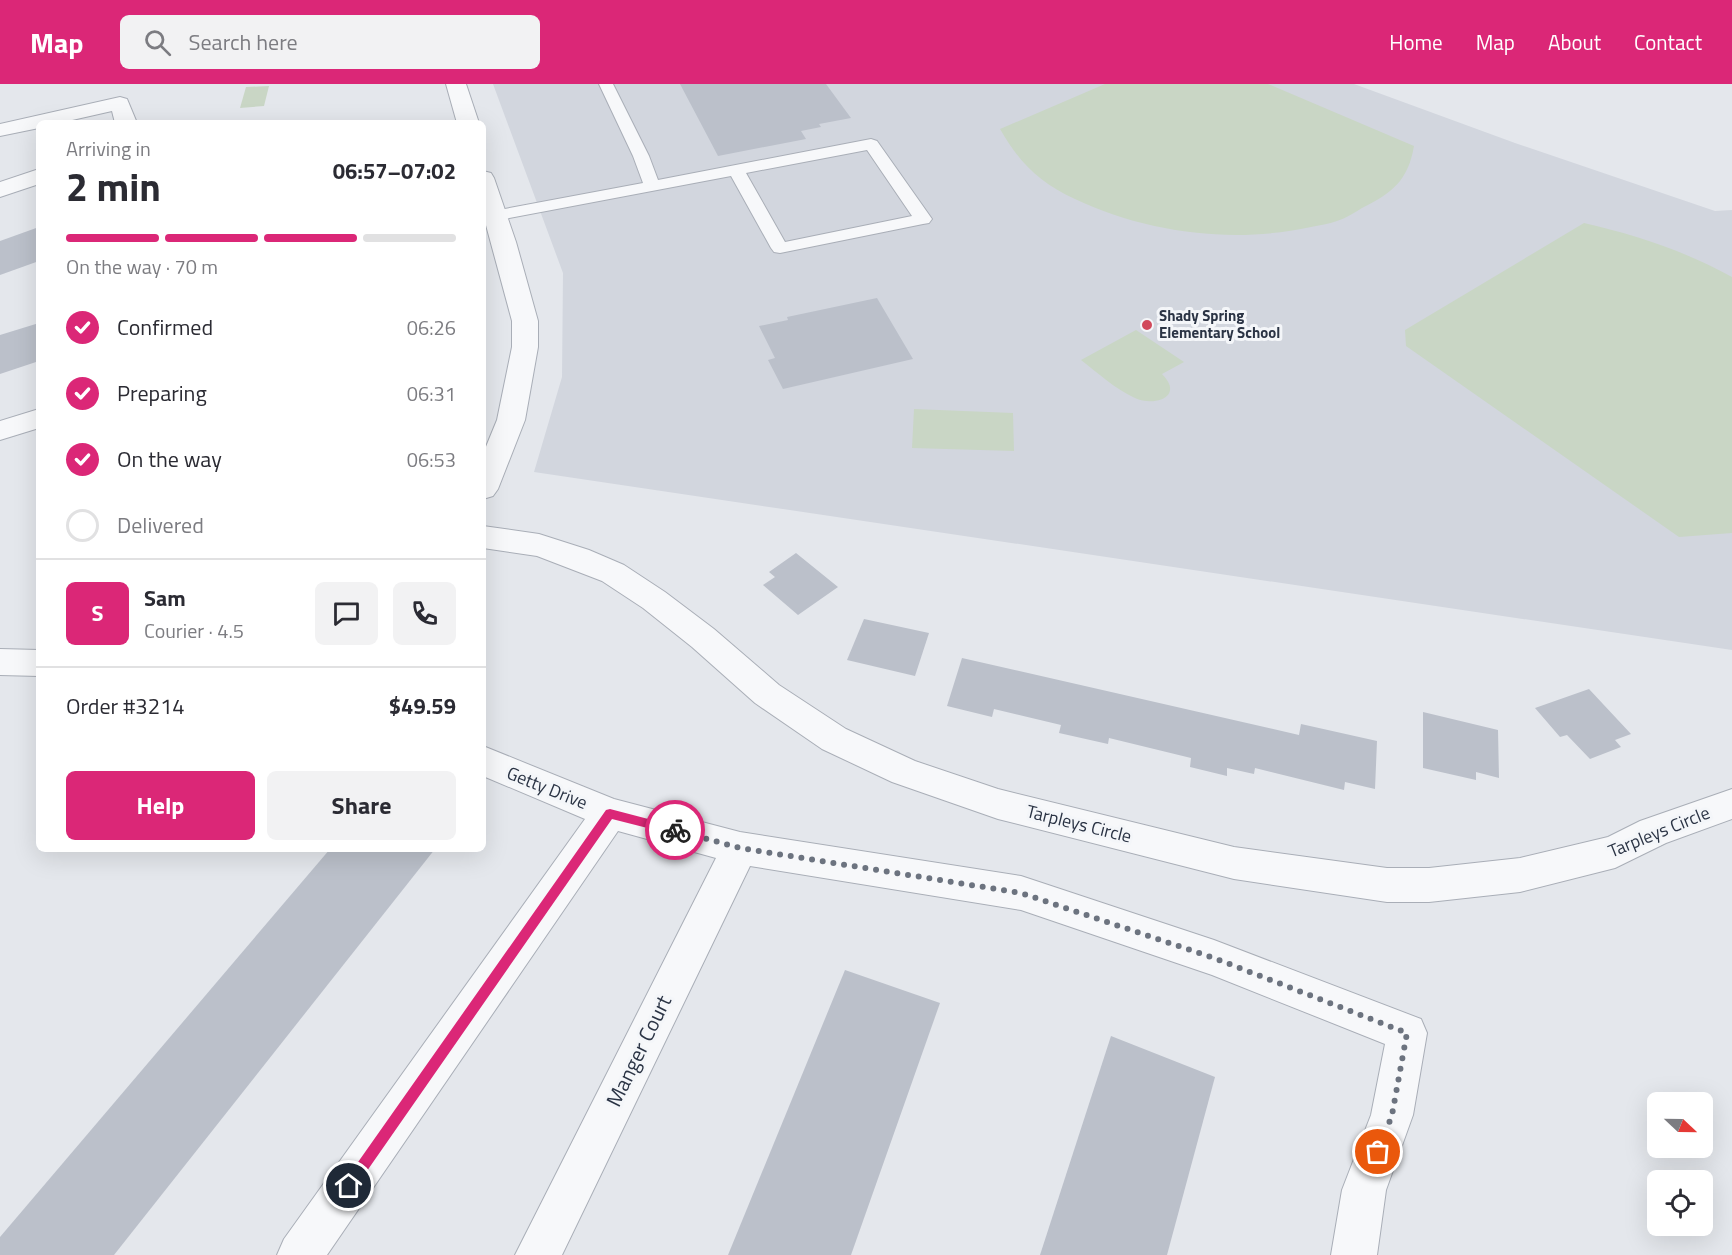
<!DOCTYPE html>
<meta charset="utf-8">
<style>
body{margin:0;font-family:"Titillium Web",sans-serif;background:#f2f2f3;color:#2b2b33;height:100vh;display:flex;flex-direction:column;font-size:22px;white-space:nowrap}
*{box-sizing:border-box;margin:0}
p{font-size:20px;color:#7c7c81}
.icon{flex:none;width:33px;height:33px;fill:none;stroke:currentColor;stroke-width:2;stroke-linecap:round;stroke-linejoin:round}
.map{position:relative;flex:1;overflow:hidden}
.panel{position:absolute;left:36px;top:36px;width:450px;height:732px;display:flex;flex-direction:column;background:#fff;border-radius:9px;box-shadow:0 6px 24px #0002}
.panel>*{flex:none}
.needle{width:39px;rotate:112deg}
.fabs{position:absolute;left:1647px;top:1008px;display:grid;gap:12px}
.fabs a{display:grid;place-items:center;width:66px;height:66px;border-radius:9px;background:#fff;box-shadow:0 6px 24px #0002;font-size:30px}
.pin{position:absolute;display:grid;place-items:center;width:51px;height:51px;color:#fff;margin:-26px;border:3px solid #fff;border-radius:50%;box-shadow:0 2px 6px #0007}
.courier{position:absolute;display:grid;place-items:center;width:60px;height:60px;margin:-30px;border:4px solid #db2777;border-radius:50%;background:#fff;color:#222;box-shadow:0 2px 8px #0007}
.head em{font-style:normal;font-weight:700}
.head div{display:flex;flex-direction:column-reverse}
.head{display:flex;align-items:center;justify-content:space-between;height:102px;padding:0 30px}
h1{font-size:39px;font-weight:700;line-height:45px}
.bar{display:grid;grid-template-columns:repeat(4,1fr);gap:9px 6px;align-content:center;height:72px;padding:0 30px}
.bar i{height:8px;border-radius:4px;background:#e1e1e2}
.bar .selected{background:#db2777}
.bar p{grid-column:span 4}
.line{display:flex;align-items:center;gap:15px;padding:0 30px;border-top:2px solid #e1e1e2}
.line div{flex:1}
.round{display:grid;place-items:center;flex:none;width:63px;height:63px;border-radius:9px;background:#f2f2f3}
ol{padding:0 30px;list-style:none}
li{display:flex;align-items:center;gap:18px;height:66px}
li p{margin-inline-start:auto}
li .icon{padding:6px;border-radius:50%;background:#db2777;color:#fff;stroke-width:4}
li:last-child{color:#7c7c81}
li i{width:33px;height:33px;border:3px solid #e1e1e2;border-radius:50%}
.primary-button{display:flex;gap:12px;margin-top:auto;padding:12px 30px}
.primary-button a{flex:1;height:69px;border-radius:9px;background:#db2777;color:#fff;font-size:24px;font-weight:700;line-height:69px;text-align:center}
.primary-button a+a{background:#f2f2f3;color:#2b2b33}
header{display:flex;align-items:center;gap:36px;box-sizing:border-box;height:84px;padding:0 30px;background:#db2777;color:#fff}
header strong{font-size:28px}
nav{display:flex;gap:33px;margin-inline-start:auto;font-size:21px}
.search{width:420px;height:54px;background:#f2f2f3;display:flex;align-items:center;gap:15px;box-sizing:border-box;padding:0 21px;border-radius:9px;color:#7c7c81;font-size:22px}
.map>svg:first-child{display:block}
</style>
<header>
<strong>Map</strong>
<div class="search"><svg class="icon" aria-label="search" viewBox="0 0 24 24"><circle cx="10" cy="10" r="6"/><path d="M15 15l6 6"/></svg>Search here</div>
<nav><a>Home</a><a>Map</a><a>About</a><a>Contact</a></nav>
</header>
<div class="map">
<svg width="1732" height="1171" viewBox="0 0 1732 1171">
<rect width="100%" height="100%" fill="#e4e7ec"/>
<path fill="#d2d6de" d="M493,0H1354L1515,59L1715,127L1732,126V566L534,388L562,293L563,189Z"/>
<g fill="#c9d6c5">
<path d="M1105,0H1268L1414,62C1408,97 1392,109 1362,124C1354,129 1346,134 1337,137C1329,140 1319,141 1311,143C1233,160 1147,149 1075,115C1039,99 1019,78 1000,45Z"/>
<path d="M269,2L264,22L240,24L246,3Z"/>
<path d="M1584,139C1636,151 1685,167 1732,193V449L1679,453L1406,262L1405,246Z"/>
<path d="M1136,246L1184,278L1162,290C1185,313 1154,323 1135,314C1115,305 1098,289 1081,276Z"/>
<path d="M914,325L1013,329L1014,367L912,364Z"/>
</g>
<g fill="#bbc0ca">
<path d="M680,0H826L851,34L819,40L821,43L801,47L806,55L718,72Z"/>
<path d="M39,143V177L0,191V157Z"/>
<path d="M877,214L913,275L783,305L768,276L775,274L759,242L788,236L787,233Z"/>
<path d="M39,239V277L0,290V251Z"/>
<path d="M796,469L838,503L798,531L763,501L775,493L769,488Z"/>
<path d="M864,535L929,549L915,592L847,576Z"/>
<path d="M962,574L1299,651L1301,640L1377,657L1375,705L1345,698L1344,706L1255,684L1254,690L1227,684V692L1190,683L1191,674L1109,654L1108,660L1059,649L1061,641L994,625L992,633L947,622Z"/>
<path d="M1589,605L1631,650L1615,656L1621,663L1590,675L1567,651L1560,653L1535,624Z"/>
<path d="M1423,628L1498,646L1499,694L1476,688V696L1423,684Z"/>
<path d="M330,765H435L114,1171H0V1153Z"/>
<path d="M845,886L940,919L851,1171H728Z"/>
<path d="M1111,952L1215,993L1167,1171H1040Z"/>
</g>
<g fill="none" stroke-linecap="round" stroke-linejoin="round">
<g stroke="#a9aeb7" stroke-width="2">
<path id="lane" d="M599,0H613L649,72L658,96L871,55L877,57L932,135L929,139L923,140L780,169L774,168L771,164L731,92L494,137L488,136L486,132L488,128L494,127L643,99L633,72ZM867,66L912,132L785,158L746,89Z"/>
</g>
<g stroke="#a9aeb7" stroke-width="2">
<g id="street">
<path d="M446,0H466L479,39H457Z"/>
<path d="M120,13L127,15L137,39H115L112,27L59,39H39V44L0,52V40Z"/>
<path d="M39,85V100L0,113V98Z"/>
<path d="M483,87L491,89L494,94L516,158L538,237V263L525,336L498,405L493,412L483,415V370L497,336L512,263V237L483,130Z"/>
<path d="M39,325V344L0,356V337Z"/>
<path d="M483,442L539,450L589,466L624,481L665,508L714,545L779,601L846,645L915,677L998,705L1234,763L1387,784H1429L1520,774L1608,753L1640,737L1732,705V735L1666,759L1615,784L1520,808L1429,818H1387L1234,795L998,735L892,698L822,665L755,619L692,563L643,524L602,497L537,472L483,464Z"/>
<path d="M0,565L39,566V592L0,591Z"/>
<path d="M483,662L614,715L740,748L1021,792L1214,856L1421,935L1427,949L1413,1031L1386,1106L1377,1171H1331L1342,1106L1371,1031L1385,960L1212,891L1021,826L750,782L562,1171H515L716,774L618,747L327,1171H277L284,1155L585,735L483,692Z"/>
</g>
</g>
<use href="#lane" fill="#f7f8fa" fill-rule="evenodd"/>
<use href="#street" fill="#f7f8fa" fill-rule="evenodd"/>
</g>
<path fill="#db2777" d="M610,725L675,742L680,746L675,751L612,735L353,1107L349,1109L344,1107L342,1102L344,1098L606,726Z"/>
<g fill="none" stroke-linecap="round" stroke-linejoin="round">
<path stroke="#6c737f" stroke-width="6" stroke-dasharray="0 10.8" d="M675,746L740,764L1021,809L1214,874L1407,949L1392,1031L1378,1068"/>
</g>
<circle fill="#d1495b" stroke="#f4f6f9" stroke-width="2" cx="1147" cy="241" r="6"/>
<g text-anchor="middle" stroke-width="6" stroke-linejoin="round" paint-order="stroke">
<g font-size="15" font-weight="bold" fill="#2b3445" stroke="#f4f6f9" text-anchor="start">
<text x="1159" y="237">Shady Spring<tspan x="1159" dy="17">Elementary School</tspan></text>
</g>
<g font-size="18" fill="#2b3445" stroke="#f4f6f9">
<text transform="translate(547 704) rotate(22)" y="6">Getty Drive</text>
<text transform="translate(1079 740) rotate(14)" y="6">Tarpleys Circle</text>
<text transform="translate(1659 748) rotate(-22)" y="6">Tarpleys Circle</text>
</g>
<g font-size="21" fill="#2b3445" stroke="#f4f6f9">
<text transform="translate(639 967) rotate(-64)" y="7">Manger Court</text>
</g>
</g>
</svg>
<div class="fabs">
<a><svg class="needle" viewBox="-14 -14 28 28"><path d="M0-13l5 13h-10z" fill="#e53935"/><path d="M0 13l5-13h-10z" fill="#7c7c81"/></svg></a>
<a><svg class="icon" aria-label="locate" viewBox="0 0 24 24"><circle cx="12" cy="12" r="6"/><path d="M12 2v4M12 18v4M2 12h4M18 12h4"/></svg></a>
</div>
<div class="pin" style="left:1378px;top:1068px;background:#ea580c"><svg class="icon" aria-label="bag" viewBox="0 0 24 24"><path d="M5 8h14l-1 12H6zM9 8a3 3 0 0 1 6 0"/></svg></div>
<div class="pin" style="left:349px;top:1102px;background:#1f2937"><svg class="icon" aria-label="home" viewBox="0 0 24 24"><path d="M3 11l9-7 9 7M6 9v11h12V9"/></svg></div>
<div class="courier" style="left:675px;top:746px"><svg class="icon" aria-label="bike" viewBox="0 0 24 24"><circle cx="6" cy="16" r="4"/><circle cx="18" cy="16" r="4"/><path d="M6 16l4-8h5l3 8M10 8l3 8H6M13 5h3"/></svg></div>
<section class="panel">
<div class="head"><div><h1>2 min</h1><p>Arriving in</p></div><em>06:57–07:02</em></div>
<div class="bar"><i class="selected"></i><i class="selected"></i><i class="selected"></i><i></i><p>On the way · 70 m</p></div>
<ol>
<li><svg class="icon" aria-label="check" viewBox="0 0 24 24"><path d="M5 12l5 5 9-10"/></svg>Confirmed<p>06:26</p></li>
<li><svg class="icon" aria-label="check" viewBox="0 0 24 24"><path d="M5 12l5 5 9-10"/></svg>Preparing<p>06:31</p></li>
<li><svg class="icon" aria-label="check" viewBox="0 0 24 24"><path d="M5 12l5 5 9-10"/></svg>On the way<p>06:53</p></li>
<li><i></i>Delivered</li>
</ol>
<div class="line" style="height:108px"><b class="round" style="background:#db2777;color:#fff">S</b><div><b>Sam</b><p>Courier · 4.5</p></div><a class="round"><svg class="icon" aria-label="chat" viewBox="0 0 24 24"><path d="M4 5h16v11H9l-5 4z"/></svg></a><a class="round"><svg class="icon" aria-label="phone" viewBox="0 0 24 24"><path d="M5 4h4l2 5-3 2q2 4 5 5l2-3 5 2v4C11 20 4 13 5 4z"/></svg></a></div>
<div class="line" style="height:78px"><div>Order #3214</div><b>$49.59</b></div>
<div class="primary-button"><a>Help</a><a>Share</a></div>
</section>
</div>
